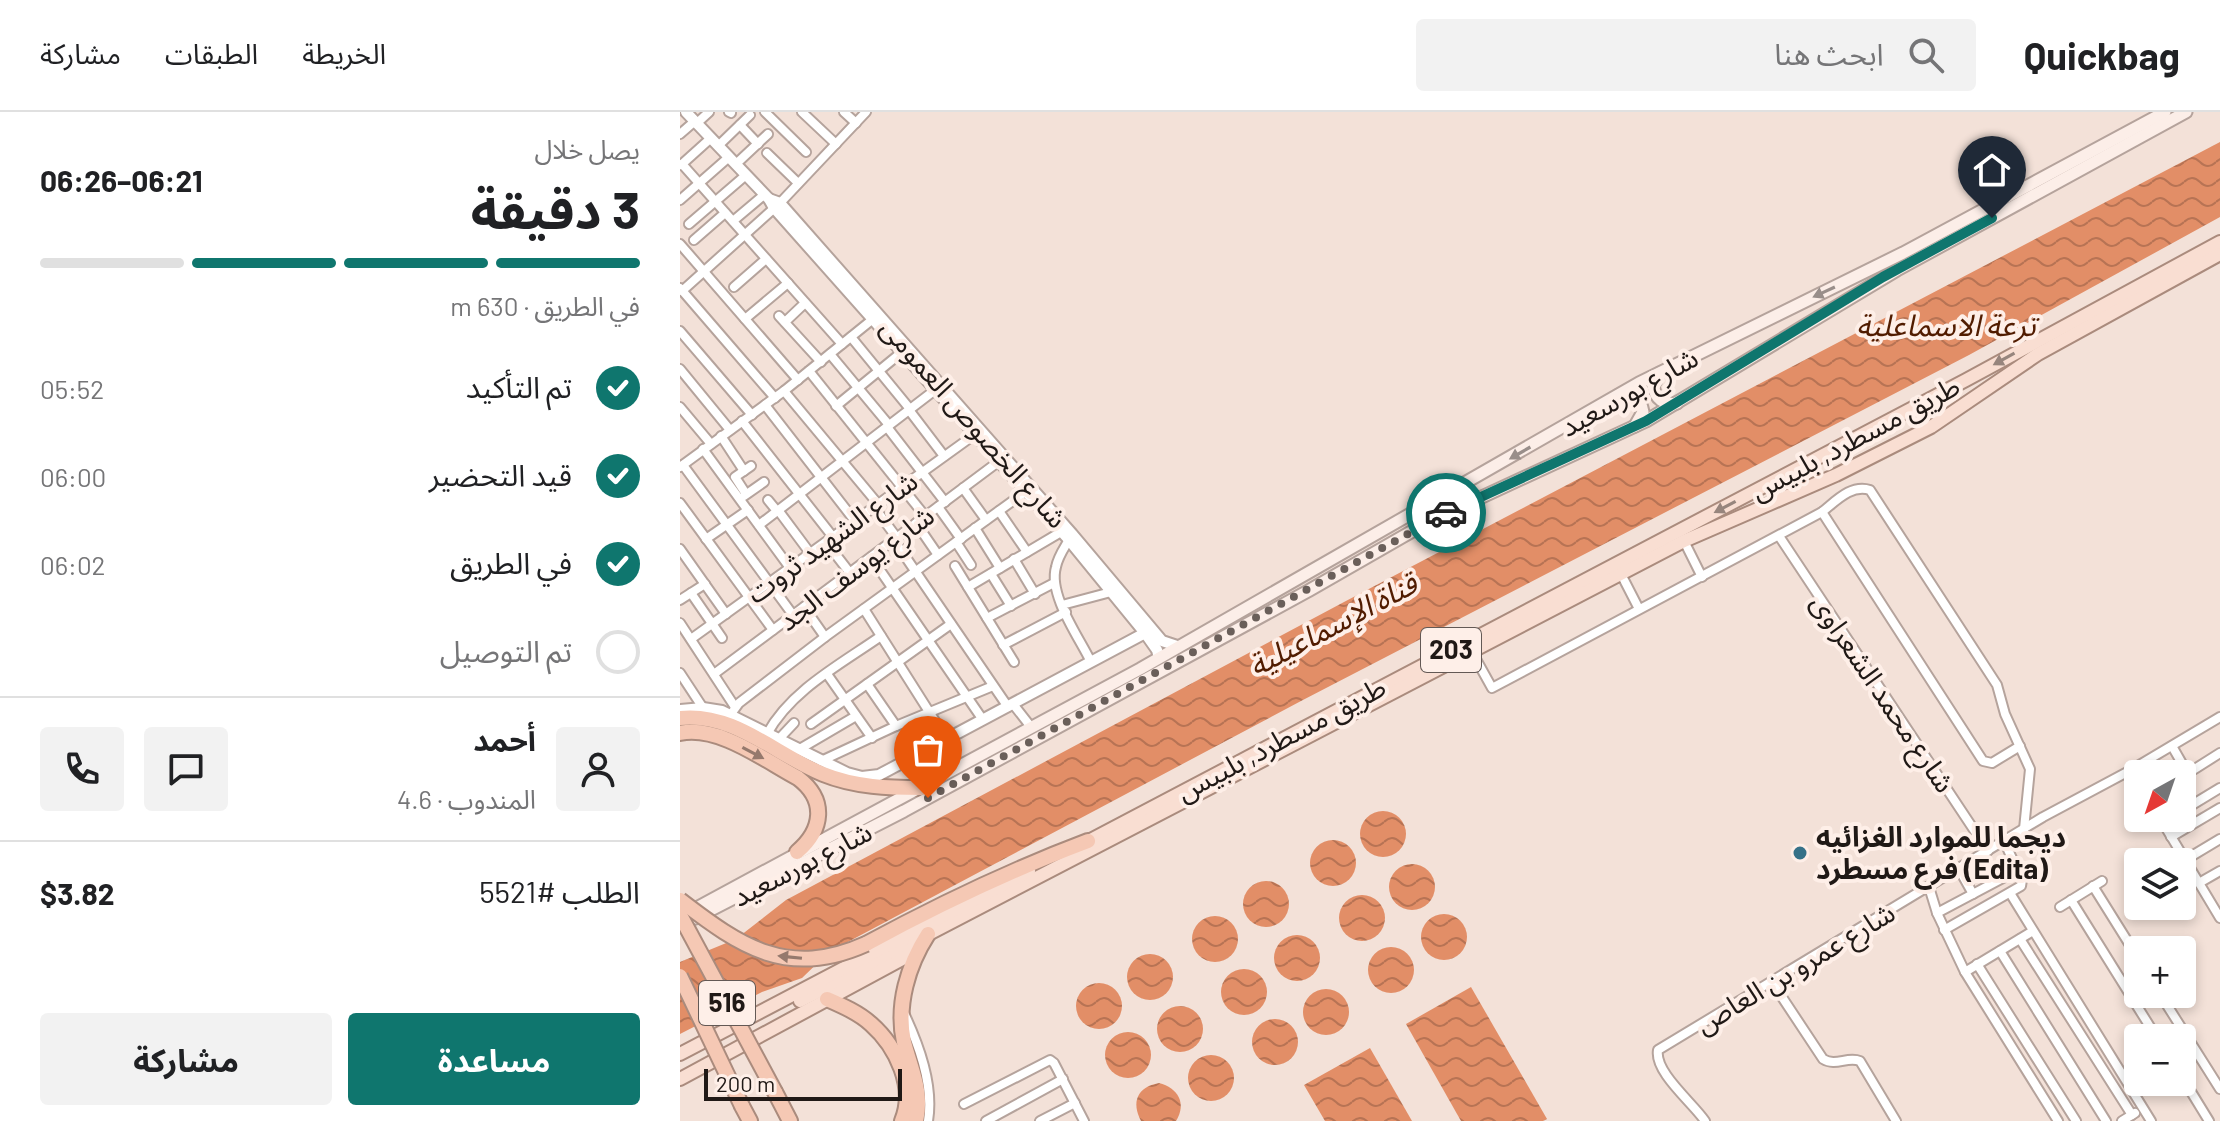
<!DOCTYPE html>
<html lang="ar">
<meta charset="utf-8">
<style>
body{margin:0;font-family:Barlow,"Noto Sans Arabic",sans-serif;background:#f2f2f2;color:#202124;direction:rtl;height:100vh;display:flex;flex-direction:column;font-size:30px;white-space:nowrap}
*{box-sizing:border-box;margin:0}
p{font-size:26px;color:#757577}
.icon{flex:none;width:44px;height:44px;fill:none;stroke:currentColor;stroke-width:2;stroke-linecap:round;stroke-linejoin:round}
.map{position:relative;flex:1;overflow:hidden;direction:ltr}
.drawer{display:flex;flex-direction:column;background:#fff;width:680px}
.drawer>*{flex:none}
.needle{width:52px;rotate:220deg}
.fabs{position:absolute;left:1444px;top:648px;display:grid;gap:16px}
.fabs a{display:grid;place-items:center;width:72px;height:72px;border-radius:8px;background:#fff;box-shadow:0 4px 12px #0003;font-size:40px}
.scale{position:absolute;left:24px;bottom:20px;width:198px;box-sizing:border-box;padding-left:8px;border:4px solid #201916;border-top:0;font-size:22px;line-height:28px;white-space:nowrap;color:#201916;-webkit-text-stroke:6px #feefe8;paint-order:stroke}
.pin{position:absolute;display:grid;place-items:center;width:68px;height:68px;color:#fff;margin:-82px -34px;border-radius:50% 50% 50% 0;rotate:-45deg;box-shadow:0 0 8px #0007}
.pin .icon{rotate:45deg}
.courier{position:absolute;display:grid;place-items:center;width:80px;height:80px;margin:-40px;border:6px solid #0f766e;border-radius:50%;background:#fff;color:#222;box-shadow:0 2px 10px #0007}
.summary em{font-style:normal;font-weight:700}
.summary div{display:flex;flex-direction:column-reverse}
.summary{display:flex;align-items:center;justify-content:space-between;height:136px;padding:0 40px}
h1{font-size:52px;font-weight:700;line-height:60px}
.bar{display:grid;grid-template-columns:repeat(4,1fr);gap:12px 8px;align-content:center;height:96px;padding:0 40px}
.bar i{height:10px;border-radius:6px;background:#e0e0e0}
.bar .selected{background:#0f766e}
.bar p{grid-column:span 4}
.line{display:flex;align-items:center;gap:20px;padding:0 40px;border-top:2px solid #e0e0e0}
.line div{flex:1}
.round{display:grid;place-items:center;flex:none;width:84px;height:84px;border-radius:8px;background:#f2f2f2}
ol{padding:0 40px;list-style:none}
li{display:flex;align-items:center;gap:24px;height:88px}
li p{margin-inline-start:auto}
li .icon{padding:8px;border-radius:50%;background:#0f766e;color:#fff;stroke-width:4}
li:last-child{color:#757577}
li i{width:44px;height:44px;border:4px solid #e0e0e0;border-radius:50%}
.primary-button{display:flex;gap:16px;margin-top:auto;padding:16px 40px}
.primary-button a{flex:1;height:92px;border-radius:8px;background:#0f766e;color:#fff;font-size:32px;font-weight:700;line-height:92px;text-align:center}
.primary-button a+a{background:#f2f2f2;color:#202124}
header{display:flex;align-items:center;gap:48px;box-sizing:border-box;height:112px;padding:0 40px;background:#fff;border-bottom:2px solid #e0e0e0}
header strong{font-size:38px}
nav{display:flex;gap:44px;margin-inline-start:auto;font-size:28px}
.search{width:560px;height:72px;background:#f2f2f2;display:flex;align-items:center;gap:20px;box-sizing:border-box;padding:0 28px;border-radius:8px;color:#757577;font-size:30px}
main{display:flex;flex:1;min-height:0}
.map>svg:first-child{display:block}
</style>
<header>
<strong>Quickbag</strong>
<div class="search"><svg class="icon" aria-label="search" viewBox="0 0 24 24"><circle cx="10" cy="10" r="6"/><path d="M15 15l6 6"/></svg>ابحث هنا</div>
<nav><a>الخريطة</a><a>الطبقات</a><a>مشاركة</a></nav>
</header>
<main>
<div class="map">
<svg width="1540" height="1009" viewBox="0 0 1540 1009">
<defs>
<pattern id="water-waves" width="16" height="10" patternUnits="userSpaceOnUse" patternTransform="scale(2)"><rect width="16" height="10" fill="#e28e67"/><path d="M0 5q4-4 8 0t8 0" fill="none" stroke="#b77354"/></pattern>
</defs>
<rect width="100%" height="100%" fill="#f3e1d8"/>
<g fill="url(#water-waves)">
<path d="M1540,30V105L1289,243L621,589L149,840L122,866L82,880L0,922V850L56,827L106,788L664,490Z"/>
<circle cx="703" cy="722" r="23"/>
<circle cx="653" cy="751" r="23"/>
<circle cx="732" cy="775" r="23"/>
<circle cx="586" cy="792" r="23"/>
<circle cx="682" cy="806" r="23"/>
<circle cx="764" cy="825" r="23"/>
<circle cx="535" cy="827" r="23"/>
<circle cx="617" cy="846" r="23"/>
<circle cx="711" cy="858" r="23"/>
<circle cx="470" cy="865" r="23"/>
<circle cx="564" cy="880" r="23"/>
<circle cx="419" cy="894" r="23"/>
<path d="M791,875L867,1007L863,1009H781L726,912Z"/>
<circle cx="646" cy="900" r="23"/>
<circle cx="500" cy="917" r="23"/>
<circle cx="595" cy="930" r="23"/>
<circle cx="448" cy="943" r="23"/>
<path d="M690,936L732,1009H645L624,973Z"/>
<circle cx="531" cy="966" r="23"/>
<path d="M479,971C498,976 507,991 496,1009H461C451,990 457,975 479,971Z"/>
</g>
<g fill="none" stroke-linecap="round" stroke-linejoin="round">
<g stroke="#b5a39c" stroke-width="12">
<g id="minor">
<path d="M49,0L51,1"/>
<path d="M85,0L126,40"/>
<path d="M122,0L156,32"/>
<path d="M164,0L176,11"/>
<path d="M17,11L29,0"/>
<path d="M60,13L78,32"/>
<path d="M0,22L15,9"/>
<path d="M38,34L70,3"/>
<path d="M87,41L118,71"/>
<path d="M2,52L162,232"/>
<path d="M56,52L88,22"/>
<path d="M1,53L31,26"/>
<path d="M0,88L49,45"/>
<path d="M53,109L85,82"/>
<path d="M9,112L66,63"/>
<path d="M14,128L45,101"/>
<path d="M0,132L118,268"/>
<path d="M54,175L86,147"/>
<path d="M0,176L95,286"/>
<path d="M2,179L100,91L186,0"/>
<path d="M99,204L141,250"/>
<path d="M65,207L108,171"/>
<path d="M105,210L125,191"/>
<path d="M0,219L72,303"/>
<path d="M171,225L230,297"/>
<path d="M150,242L209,313"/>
<path d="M0,257L50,318"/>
<path d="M129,259L245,404"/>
<path d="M104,279L198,392"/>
<path d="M85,293L175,409"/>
<path d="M156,294L222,240"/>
<path d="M0,295L31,332"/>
<path d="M229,298L264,344"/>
<path d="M62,309L153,425"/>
<path d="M207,315L265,390"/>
<path d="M41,324L64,359"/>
<path d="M23,337L110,456"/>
<path d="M3,353L113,503"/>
<path d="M0,355L104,279L193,207"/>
<path d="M283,376L306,408"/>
<path d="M66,382L55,365L71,354"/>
<path d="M64,384L84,370"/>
<path d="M88,388L97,399"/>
<path d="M0,391L93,518"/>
<path d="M194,395L217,426"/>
<path d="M258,395L281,427"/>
<path d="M98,398L130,441"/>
<path d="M319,399L347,440"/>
<path d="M1142,400L1303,649L1312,651L1340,634"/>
<path d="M236,411L258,443"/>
<path d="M79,413L255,278"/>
<path d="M295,416L320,456"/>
<path d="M1099,424L1308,739"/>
<path d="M390,426C385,435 378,444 376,455C368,483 399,525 411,550"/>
<path d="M26,427L68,398"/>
<path d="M214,428L328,595"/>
<path d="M1004,429L1022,465"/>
<path d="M146,430L170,461"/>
<path d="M276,430L291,453"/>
<path d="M0,437L46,502"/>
<path d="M191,445L303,608"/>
<path d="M334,447L355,482"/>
<path d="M275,454L334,550"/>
<path d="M311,462L331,494"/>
<path d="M941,462L959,497"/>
<path d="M288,475L381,420"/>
<path d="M11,481L42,526"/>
<path d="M0,488L25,472"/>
<path d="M382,493L431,480"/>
<path d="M124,495L145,525"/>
<path d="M184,497L267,628"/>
<path d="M307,506L374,471"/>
<path d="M0,511L55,595"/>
<path d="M11,527L294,323"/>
<path d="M323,533L386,500"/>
<path d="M792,540L812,576L1142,400C1156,389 1171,372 1190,378L1317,573L1325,602L1350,657L1344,717"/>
<path d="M0,561L23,596"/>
<path d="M34,562L318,350"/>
<path d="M147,562L192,626"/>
<path d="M187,572L216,614"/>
<path d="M333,592L351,615"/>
<path d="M51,602L59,591L145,525L345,380"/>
<path d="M131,612L271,512"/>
<path d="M87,622C111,578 161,552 201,524"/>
<path d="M98,628L114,611"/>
<path d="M1492,634L1508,662"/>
<path d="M118,638L176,604"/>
<path d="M141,649L216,614L313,574"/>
<path d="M1451,658L1458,670"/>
<path d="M1502,665L1540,641"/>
<path d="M1502,699L1540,676"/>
<path d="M1480,706L1540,806"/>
<path d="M1491,725L1540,696"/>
<path d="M1505,748L1540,727"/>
<path d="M1279,757L1293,782"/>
<path d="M1519,771L1540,759"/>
<path d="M1413,774L1458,846"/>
<path d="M1249,775L1257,801L1285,860L1378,1009"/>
<path d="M1330,781L1471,1009"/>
<path d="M1391,788L1477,926"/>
<path d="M1380,795L1422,769"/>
<path d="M1257,801L1338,758"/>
<path d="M1264,818L1341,774L1342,768L1324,729"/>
<path d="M1340,827L1452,1003"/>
<path d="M1320,839L1426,1009"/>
<path d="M1297,852L1396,1009"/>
<path d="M1285,860L1353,819"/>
<path d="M1092,870L1143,947C1156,955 1167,944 1180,949L1216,1009"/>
<path d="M1480,882L1540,977"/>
<path d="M224,901C239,933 254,973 248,1009"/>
<path d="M1502,965L1529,1009"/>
<path d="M284,992L370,948L374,951L404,1009"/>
<path d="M306,1009L383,967"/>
<path d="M360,1009L395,991"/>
<path d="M1025,1009C1013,991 974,960 978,938L1363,705L1451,658L1540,605"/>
<path d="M1442,1009L1455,1001"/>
</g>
</g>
<g stroke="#b5a39c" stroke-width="14">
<g id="tertiary">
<path d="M6,0L89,87L94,96L389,428L465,521L477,538L479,546"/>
<path d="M89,87L100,91L392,422L482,529L497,534"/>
<path d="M0,598L23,596L42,599L167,661L182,665L199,663L465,521"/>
</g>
</g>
<g stroke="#b5a39c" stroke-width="15">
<g id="secondary">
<path d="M980,261L973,274C975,287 984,293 997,291"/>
<path d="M939,283C952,281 961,287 963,300L955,314"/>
<path d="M9,800L460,557L959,271L1223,141L1485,0"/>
<path d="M15,806L224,699L628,479L750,409L966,309L1217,158L1506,0"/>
</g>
</g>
<g stroke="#aa8b7d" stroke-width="16">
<g id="primary">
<path d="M401,733L1286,268L1540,130"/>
<path d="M120,889L1004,429L1156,363L1251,315L1358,242L1540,142"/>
<path d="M0,942L349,759"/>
<path d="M0,967L226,845L237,829"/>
</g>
</g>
<g stroke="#aa8b7d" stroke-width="18">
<g id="motorway">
<path d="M0,606C54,600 96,643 143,662C175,675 209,676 242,676"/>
<path d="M0,621C39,613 84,648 118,666C147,688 143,718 117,740"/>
<path d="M186,832C258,793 331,758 408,729"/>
<path d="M147,887C163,894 179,901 191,912C217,935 236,976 222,1009"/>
<path d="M95,980L110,1009"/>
<path d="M62,994L70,1009"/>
<path d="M236,1009C243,980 231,958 224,930C216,893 228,853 248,822"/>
</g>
</g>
<use href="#minor" stroke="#fff" stroke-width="8"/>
<use href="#tertiary" stroke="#fff" stroke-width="10"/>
<use href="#secondary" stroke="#fceee8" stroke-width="11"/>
<use href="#primary" stroke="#f9ded2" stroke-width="12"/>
<use href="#motorway" stroke="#f5c8b4" stroke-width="14"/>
<g stroke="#aa8b7d" stroke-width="18" stroke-linecap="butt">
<g id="motorway-bridge">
<path d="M0,788C61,835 108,867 186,832"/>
<path d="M0,803L95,980"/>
<path d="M0,864L62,994"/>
</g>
</g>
<use href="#motorway-bridge" stroke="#f5c8b4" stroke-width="14"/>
</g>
<defs><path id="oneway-solid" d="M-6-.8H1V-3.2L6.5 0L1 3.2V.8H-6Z" transform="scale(2)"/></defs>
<g fill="#998e8a">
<use href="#oneway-solid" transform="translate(1144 180) rotate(155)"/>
<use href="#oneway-solid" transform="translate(840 341) rotate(150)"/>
</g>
<g fill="#97857d">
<use href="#oneway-solid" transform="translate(1324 247) rotate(151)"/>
<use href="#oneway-solid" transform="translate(1045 395) rotate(152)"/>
</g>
<g fill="#95796d">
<use href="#oneway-solid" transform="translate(73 641) rotate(28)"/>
<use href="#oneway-solid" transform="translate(110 845) rotate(-174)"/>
</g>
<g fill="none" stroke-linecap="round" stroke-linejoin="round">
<path stroke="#6a5f5a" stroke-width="8" stroke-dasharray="0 14.4" d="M248,686L766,401"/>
<path stroke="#0f766e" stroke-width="10" d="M766,401L966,309L1203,165L1312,106"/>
</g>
<circle fill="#357188" stroke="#feefe8" stroke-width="3" cx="1120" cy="741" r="8"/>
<g text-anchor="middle" stroke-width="8" stroke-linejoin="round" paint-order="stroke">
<g fill="#feefe8" stroke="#635955" stroke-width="2">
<rect x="741" y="516" width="60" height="44" rx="6"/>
<rect x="19" y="869" width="56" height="44" rx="6"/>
</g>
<g font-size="26" font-weight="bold" fill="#201916">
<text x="771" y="547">203</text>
<text x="47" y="900">516</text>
</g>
<g font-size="28" fill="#201916" stroke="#feefe8">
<text transform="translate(949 280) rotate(-29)" y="10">شارع بورسعيد</text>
<text transform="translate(294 311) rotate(49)" y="10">شارع الخصوص العمومى</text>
<text transform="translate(1175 326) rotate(-28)" y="10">طريق مسطرد, بلبيس</text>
<text transform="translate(152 425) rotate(-36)" y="10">شارع الشهيد ثروت</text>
<text transform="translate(176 456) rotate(-37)" y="10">شارع يوسف الجد</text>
<text transform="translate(1203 581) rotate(56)" y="10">شارع محمد الشعراوى</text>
<text transform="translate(601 627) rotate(-28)" y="10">طريق مسطرد, بلبيس</text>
<text transform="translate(122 752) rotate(-27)" y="10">شارع بورسعيد</text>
<text transform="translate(1115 856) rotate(-31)" y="10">شارع عمرو بن العاص</text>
</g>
<g font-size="28" font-weight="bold" fill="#201916" stroke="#feefe8" text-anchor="start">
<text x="1136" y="735">ديجما للموارد الغزائيه<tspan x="1136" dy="32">فرع مسطرد (Edita)</tspan></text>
</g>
<g font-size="30" font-style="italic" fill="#511c00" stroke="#feefe8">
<text x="1266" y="224">ترعة الاسماعلية</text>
<text transform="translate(653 513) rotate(-28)" y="10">قناة الإسماعيلية</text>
</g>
</g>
</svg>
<div class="fabs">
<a><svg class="needle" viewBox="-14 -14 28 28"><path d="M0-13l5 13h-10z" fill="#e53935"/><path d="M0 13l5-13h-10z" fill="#757577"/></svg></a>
<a><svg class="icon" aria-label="layers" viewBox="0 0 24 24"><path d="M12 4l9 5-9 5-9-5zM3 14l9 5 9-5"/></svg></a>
<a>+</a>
<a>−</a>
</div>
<div class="scale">200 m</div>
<div class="pin" style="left:248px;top:686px;background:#ea580c"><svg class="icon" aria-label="bag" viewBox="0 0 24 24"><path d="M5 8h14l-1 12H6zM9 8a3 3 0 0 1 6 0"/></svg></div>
<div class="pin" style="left:1312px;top:106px;background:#1f2937"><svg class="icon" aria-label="home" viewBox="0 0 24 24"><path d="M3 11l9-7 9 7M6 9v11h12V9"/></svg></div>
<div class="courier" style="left:766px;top:401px"><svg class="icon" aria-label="car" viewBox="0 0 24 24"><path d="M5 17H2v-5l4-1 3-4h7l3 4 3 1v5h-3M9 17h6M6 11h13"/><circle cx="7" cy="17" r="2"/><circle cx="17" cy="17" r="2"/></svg></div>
</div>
<section class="drawer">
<div class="summary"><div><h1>3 دقيقة</h1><p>يصل خلال</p></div><em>06:21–06:26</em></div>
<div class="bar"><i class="selected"></i><i class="selected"></i><i class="selected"></i><i></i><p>في الطريق · 630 m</p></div>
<ol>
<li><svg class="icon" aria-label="check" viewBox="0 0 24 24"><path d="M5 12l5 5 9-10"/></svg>تم التأكيد<p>05:52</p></li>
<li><svg class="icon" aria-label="check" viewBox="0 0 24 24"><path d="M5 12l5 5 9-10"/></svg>قيد التحضير<p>06:00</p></li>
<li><svg class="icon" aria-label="check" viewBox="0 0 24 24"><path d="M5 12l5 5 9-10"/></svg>في الطريق<p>06:02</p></li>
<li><i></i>تم التوصيل</li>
</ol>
<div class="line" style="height:144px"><a class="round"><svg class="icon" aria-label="person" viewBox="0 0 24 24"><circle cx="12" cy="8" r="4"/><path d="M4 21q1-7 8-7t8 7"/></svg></a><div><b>أحمد</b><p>المندوب · 4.6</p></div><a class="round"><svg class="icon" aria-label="chat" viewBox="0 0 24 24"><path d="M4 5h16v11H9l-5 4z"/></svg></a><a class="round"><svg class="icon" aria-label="phone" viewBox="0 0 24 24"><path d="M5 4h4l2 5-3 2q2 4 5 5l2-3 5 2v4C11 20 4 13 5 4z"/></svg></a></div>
<div class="line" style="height:104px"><div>الطلب #5521</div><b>$3.82</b></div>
<div class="primary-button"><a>مساعدة</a><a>مشاركة</a></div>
</section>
</main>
